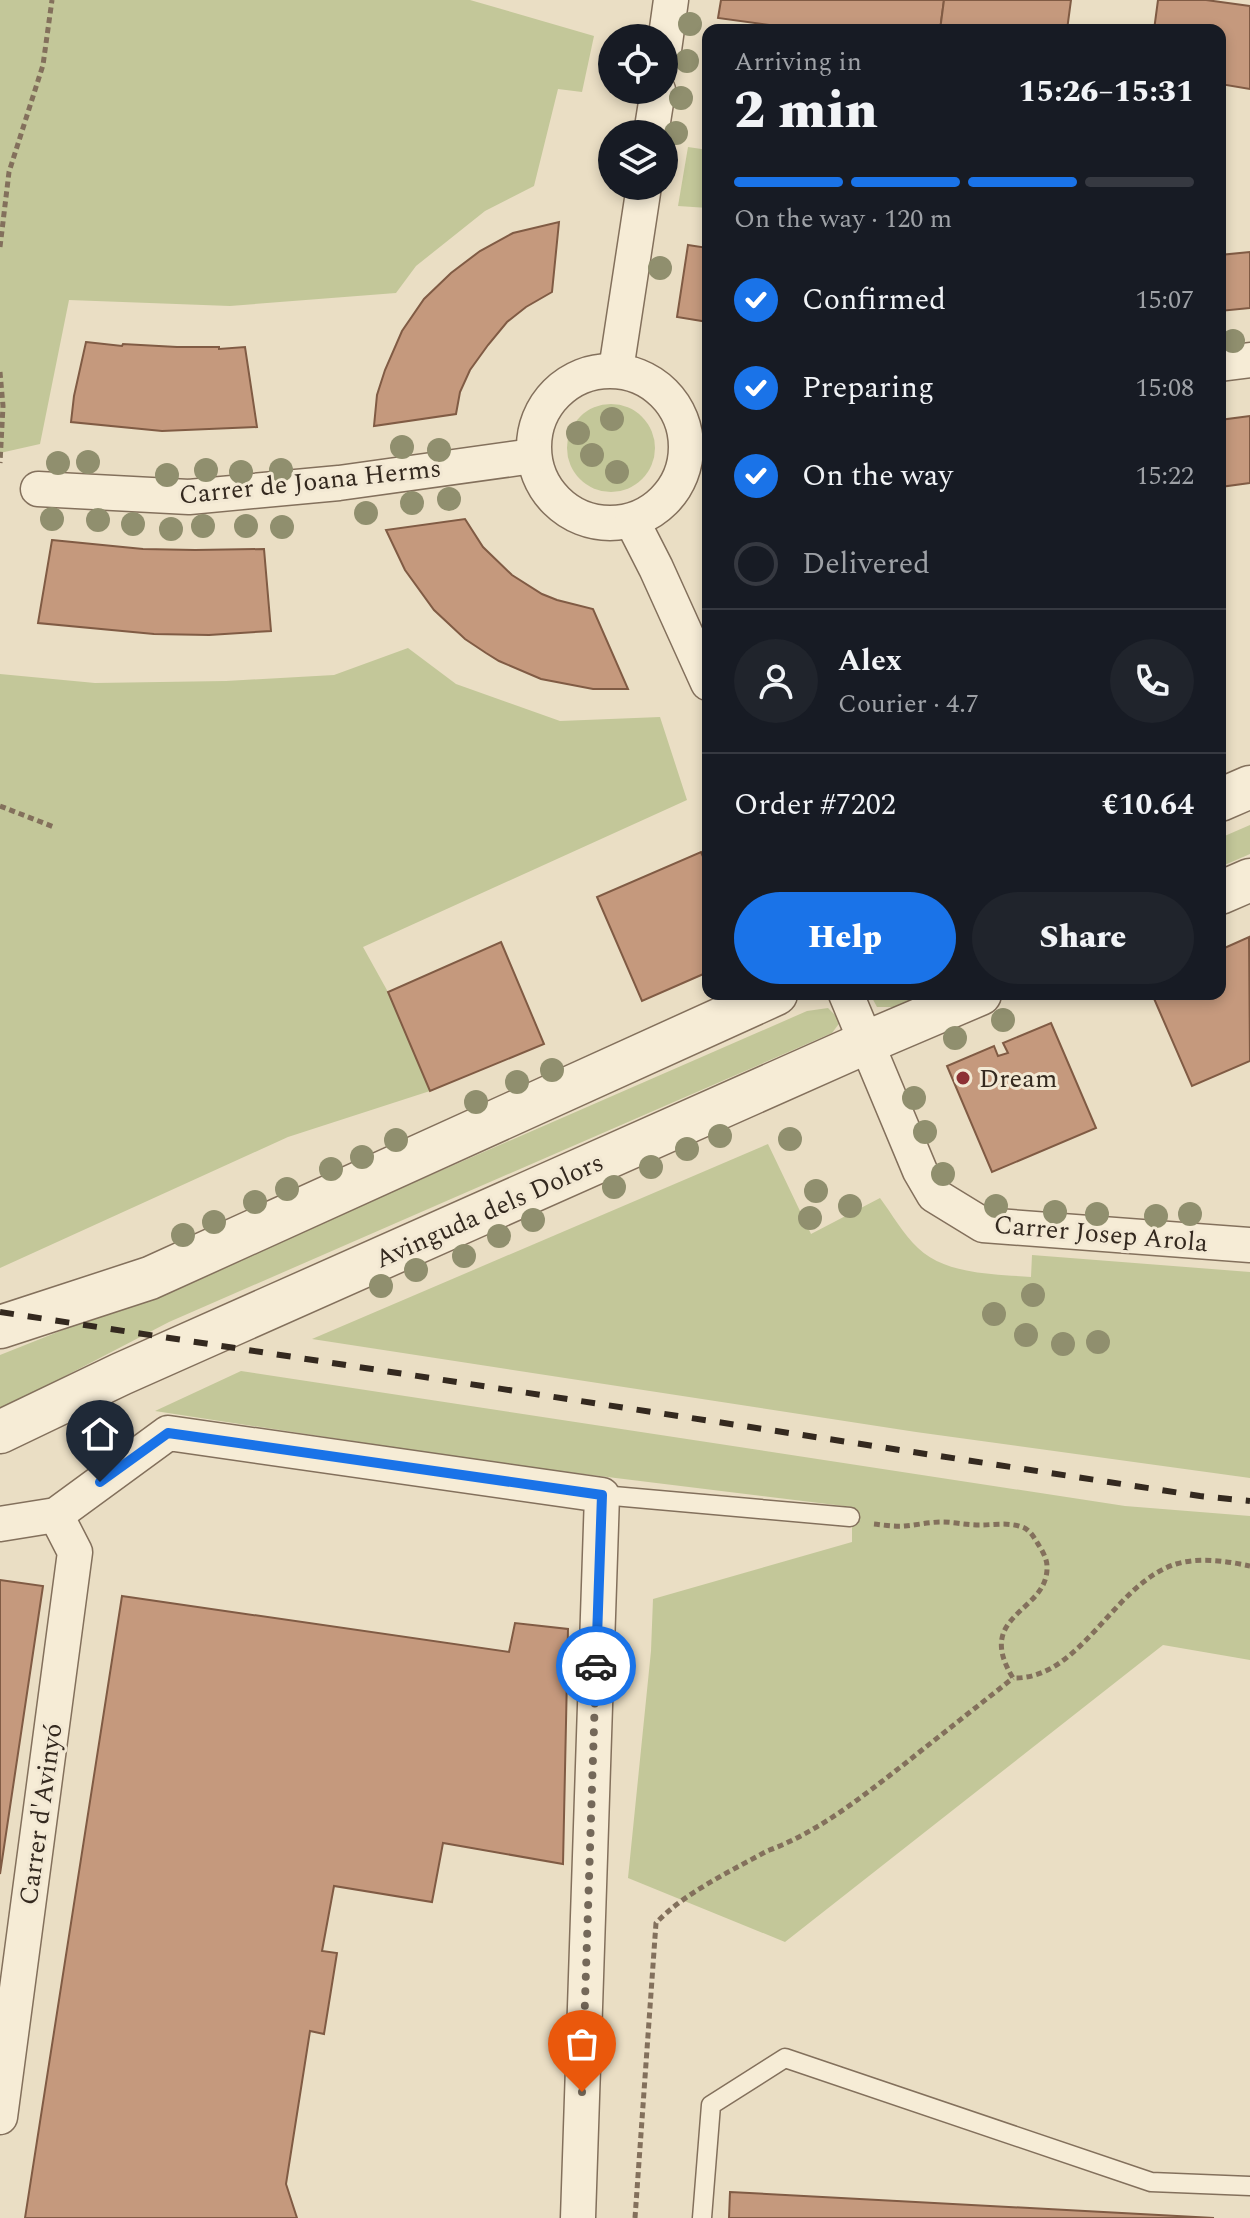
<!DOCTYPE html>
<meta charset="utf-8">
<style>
body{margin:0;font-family:Spectral,serif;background:#20242c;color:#f1f3f6;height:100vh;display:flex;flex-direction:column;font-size:30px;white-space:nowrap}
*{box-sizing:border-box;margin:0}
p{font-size:26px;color:#9ea1a6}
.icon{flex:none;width:44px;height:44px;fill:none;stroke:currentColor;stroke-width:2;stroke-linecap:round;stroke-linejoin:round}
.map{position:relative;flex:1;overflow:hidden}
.side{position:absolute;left:702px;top:24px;width:524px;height:976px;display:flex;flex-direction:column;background:#171b24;border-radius:16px;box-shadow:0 4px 12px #0003}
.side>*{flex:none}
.controls{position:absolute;left:598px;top:24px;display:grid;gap:16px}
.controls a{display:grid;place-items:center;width:80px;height:80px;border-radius:50%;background:#171b24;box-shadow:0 4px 12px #0003;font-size:40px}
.pin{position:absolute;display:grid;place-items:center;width:68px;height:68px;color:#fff;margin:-82px -34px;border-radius:50% 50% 50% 0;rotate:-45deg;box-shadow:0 0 8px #0007}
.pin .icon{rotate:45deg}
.courier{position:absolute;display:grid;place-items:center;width:80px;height:80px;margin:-40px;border:6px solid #1a73e8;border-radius:50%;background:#fff;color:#222;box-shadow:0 2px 10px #0007}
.summary em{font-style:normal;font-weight:800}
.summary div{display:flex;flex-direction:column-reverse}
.summary{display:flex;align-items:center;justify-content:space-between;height:136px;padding:0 32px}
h1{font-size:52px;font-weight:800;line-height:60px}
.bar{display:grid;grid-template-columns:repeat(4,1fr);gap:12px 8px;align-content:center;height:96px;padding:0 32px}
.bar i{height:10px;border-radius:6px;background:#363941}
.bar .on{background:#1a73e8}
.bar p{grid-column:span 4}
.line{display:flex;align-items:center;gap:20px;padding:0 32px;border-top:2px solid #363941}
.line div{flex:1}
.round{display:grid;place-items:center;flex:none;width:84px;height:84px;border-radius:42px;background:#20242c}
ol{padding:0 32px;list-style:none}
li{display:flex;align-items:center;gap:24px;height:88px}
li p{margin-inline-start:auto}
li .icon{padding:8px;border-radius:50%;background:#1a73e8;color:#fff;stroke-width:4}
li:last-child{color:#9ea1a6}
li i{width:44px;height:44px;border:4px solid #363941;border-radius:50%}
.cta{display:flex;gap:16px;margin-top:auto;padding:16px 32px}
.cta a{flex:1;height:92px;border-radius:48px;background:#1a73e8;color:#fff;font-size:32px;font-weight:800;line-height:92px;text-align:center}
.cta a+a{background:#20242c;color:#f1f3f6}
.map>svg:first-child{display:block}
</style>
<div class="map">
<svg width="1250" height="2218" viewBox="0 0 1250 2218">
<rect width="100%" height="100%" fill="#eadec4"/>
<g fill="#c3c799">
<path d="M0,0H470L594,36L582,92L558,89L534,186L485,211L416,266L396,293L230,306L69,300L40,444L0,453Z"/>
<path d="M688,147L708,150V208L678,206Z"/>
<circle cx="611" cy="448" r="44"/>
<path d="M408,648L456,684L560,721L660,717L687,800L363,947L388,992L430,1091L288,1137L0,1268V674L95,683L226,681L334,675Z"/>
<path d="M1250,825V854L1220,867V838Z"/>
<path d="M870,994H925L896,1007H877Z"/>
<path d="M828,1008L841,1021L832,1033L169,1322L0,1410V1355L211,1271L807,1011Z"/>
<path d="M768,1144L811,1234L880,1198C892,1214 903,1234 918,1248C946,1275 995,1274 1031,1277L1032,1255L1250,1272V1478L916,1432L312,1339Z"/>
<path d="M241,1371L1125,1506L1250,1516V1660L1163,1645L785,1942L628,1878L651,1651L653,1599L852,1542V1507L502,1464L155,1411Z"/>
</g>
<g fill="#c5997d" stroke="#805b44" stroke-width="2">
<path d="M721,0H944L940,30H805L718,18Z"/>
<path d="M944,0H1071L1067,30H940Z"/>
<path d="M1158,0H1206L1250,6V89L1220,84V30H1154Z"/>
<path d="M559,222L552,292L526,307L507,322L488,345L470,370L460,392L456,414L374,426L377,395L385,370L402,331L424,299L451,273L480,251L513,233Z"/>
<path d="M688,245L708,248V322L677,317Z"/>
<path d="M1250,252V308L1220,311V255Z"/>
<path d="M86,342L122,346L123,344L177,347H219V349L245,347L257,427L162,431L71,422L74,396Z"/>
<path d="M1250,416V483L1220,487V420Z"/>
<path d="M465,519L483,547L512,575L542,594L557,600L593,609L628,689H593L541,679L499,661L486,653L465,639L434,610L405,570L386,530Z"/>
<path d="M52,540L143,549L195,550L264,549L271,631L209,635L154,634L38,623Z"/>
<path d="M701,852L708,868V972L642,1001L597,897Z"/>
<path d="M1249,937L1250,1061L1192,1086L1152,994H1220V950Z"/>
<path d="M501,942L544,1044L430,1091L388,992Z"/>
<path d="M1051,1023L1096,1128L992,1172L947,1066L994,1046L998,1056L1008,1053L1003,1043Z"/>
<path d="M0,1580L43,1586L0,1874Z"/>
<path d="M122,1596L509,1652L515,1623L568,1629L563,1864L443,1843L432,1902L334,1886L322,1951L337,1953L324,2034L310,2031L286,2184L297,2218H25Z"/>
<path d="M730,2192L1214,2218H729Z"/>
</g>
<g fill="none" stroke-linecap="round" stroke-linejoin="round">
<g stroke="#83705c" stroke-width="21">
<g id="service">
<path d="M602,1495L850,1517"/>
<path d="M702,2218L711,2105L785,2058L1151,2182L1250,2186"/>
</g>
</g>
<g stroke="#83705c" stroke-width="37">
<g id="minor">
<path d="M664,50L671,0"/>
<path d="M651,134L658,90"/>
<path d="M1220,364L1250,360"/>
<path d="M616,370L644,186"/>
<circle cx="610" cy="447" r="76"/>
<path d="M38,489L189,497L339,483L533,456"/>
<path d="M632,521L656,568L708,683"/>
<path d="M846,994L920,1171L934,1195L983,1225L1250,1245"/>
<path d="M0,1524L56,1515L168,1433L602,1495L578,2218"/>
<path d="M0,2117L75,1552L56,1515"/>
</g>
</g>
<g stroke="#83705c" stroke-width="45">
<g id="tertiary">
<path d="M1220,800L1250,787"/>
<path d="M1220,893L1250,880"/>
<path d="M0,1327L150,1278L776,994"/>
<path d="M0,1432L121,1374L865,1043L980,994"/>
</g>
</g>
<g stroke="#83705c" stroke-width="5" stroke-dasharray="6 4" stroke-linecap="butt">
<path d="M0,247L9,172L43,65L52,0"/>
<path d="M0,372L3,406L0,463"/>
<path d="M0,806L54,827"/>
<path d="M874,1524C884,1525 895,1527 905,1526C917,1525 929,1522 942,1522C954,1522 966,1525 979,1525C993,1525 1008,1522 1022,1527C1029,1529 1034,1537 1038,1544C1042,1550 1047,1559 1047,1566C1049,1613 973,1613 1013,1678C1081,1680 1114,1583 1176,1564C1200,1557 1226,1561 1250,1566"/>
<path d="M635,2218L656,1923C684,1893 731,1871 767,1851C819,1832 863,1796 907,1762C942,1734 978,1706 1013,1678"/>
</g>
<use href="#service" stroke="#f6ecd6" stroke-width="18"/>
<use href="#minor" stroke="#f6ecd6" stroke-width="34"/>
<use href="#tertiary" stroke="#f6ecd6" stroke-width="42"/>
<path stroke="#34291f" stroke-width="6" stroke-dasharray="14 14" stroke-linecap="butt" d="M0,1312L1200,1496L1250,1501"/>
</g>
<g fill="#908f6e">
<circle cx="690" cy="24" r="12"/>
<circle cx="687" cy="61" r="12"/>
<circle cx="681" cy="98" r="12"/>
<circle cx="676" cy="133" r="12"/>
<circle cx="660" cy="268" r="12"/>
<circle cx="1233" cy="341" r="12"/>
<circle cx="612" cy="419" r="12"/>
<circle cx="578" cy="433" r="12"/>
<circle cx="402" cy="447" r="12"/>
<circle cx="439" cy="450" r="12"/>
<circle cx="592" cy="455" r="12"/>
<circle cx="88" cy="462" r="12"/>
<circle cx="58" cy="463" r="12"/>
<circle cx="206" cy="470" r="12"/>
<circle cx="281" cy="470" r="12"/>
<circle cx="241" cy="472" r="12"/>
<circle cx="617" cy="472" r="12"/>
<circle cx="167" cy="475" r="12"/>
<circle cx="449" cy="499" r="12"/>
<circle cx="412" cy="503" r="12"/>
<circle cx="366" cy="513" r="12"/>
<circle cx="52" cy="519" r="12"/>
<circle cx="98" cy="520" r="12"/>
<circle cx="133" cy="524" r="12"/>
<circle cx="203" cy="526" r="12"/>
<circle cx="246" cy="526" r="12"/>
<circle cx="282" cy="527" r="12"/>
<circle cx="171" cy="529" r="12"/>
<circle cx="1003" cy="1020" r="12"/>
<circle cx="955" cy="1038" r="12"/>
<circle cx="552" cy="1070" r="12"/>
<circle cx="517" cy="1082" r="12"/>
<circle cx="914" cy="1098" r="12"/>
<circle cx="476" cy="1102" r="12"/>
<circle cx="925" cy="1132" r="12"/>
<circle cx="720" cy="1136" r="12"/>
<circle cx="790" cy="1139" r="12"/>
<circle cx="396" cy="1140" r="12"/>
<circle cx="687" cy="1149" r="12"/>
<circle cx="362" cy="1157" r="12"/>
<circle cx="651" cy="1167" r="12"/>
<circle cx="331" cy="1169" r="12"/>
<circle cx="943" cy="1174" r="12"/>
<circle cx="614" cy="1187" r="12"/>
<circle cx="287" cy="1189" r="12"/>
<circle cx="816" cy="1191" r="12"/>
<circle cx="255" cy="1202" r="12"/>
<circle cx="850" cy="1206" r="12"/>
<circle cx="996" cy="1206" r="12"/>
<circle cx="1055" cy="1212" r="12"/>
<circle cx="1097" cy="1214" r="12"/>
<circle cx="1190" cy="1214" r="12"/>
<circle cx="1156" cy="1216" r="12"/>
<circle cx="810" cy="1218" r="12"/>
<circle cx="533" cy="1220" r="12"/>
<circle cx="214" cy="1222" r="12"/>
<circle cx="183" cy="1235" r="12"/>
<circle cx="499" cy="1236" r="12"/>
<circle cx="464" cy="1256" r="12"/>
<circle cx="416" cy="1270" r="12"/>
<circle cx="381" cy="1286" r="12"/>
<circle cx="1033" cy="1295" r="12"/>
<circle cx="994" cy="1314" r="12"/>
<circle cx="1026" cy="1335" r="12"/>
<circle cx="1098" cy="1342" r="12"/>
<circle cx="1063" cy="1344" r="12"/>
</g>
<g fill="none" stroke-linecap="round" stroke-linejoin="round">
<path stroke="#746859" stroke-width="8" stroke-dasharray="0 14.4" d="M582,2092L596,1666"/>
<path stroke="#1a73e8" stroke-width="10" d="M100,1482L168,1433L602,1495L596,1666"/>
</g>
<circle fill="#8d3134" stroke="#f2e8d3" stroke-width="3" cx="963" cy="1078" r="8"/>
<g text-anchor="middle" stroke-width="6" stroke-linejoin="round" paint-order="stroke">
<g font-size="26" fill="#34291f" stroke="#f2e8d3">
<text transform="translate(310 481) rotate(-6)" y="9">Carrer de Joana Herms</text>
<text transform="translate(489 1210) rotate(-24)" y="9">Avinguda dels Dolors</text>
<text transform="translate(1101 1233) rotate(5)" y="9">Carrer Josep Arola</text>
<text transform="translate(40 1814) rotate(-82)" y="9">Carrer d'Avinyó</text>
</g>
<g font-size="26" fill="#34291f" stroke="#f2e8d3" text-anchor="start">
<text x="979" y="1087">Dream</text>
</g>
</g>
</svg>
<div class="controls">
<a><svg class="icon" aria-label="locate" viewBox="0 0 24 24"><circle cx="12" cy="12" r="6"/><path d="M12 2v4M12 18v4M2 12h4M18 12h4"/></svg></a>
<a><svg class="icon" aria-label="layers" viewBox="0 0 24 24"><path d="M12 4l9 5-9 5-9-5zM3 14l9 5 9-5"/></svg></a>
</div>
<div class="pin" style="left:582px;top:2092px;background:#ea580c"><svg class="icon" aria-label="bag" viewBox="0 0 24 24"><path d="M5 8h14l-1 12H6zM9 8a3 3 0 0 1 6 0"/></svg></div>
<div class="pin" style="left:100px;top:1482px;background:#1f2937"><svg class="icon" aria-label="home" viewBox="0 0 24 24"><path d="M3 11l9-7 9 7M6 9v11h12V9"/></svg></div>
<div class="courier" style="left:596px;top:1666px"><svg class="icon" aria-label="car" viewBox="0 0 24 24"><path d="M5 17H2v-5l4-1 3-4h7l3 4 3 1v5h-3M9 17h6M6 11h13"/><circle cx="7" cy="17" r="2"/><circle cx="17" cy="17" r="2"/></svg></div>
<section class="side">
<div class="summary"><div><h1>2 min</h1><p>Arriving in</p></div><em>15:26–15:31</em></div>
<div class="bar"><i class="on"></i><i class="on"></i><i class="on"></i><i></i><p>On the way · 120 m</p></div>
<ol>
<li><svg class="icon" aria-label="check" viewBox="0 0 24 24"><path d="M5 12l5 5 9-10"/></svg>Confirmed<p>15:07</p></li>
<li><svg class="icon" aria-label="check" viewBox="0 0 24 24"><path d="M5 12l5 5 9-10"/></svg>Preparing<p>15:08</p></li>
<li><svg class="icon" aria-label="check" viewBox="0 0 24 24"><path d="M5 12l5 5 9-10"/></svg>On the way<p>15:22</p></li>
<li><i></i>Delivered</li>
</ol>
<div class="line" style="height:144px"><a class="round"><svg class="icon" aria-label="person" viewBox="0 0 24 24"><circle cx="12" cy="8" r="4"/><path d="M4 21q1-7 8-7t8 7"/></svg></a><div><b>Alex</b><p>Courier · 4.7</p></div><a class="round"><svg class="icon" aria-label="phone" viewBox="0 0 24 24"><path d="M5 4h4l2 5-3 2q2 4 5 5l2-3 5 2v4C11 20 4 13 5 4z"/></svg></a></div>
<div class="line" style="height:104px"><div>Order #7202</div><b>€10.64</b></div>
<div class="cta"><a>Help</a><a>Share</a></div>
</section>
</div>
